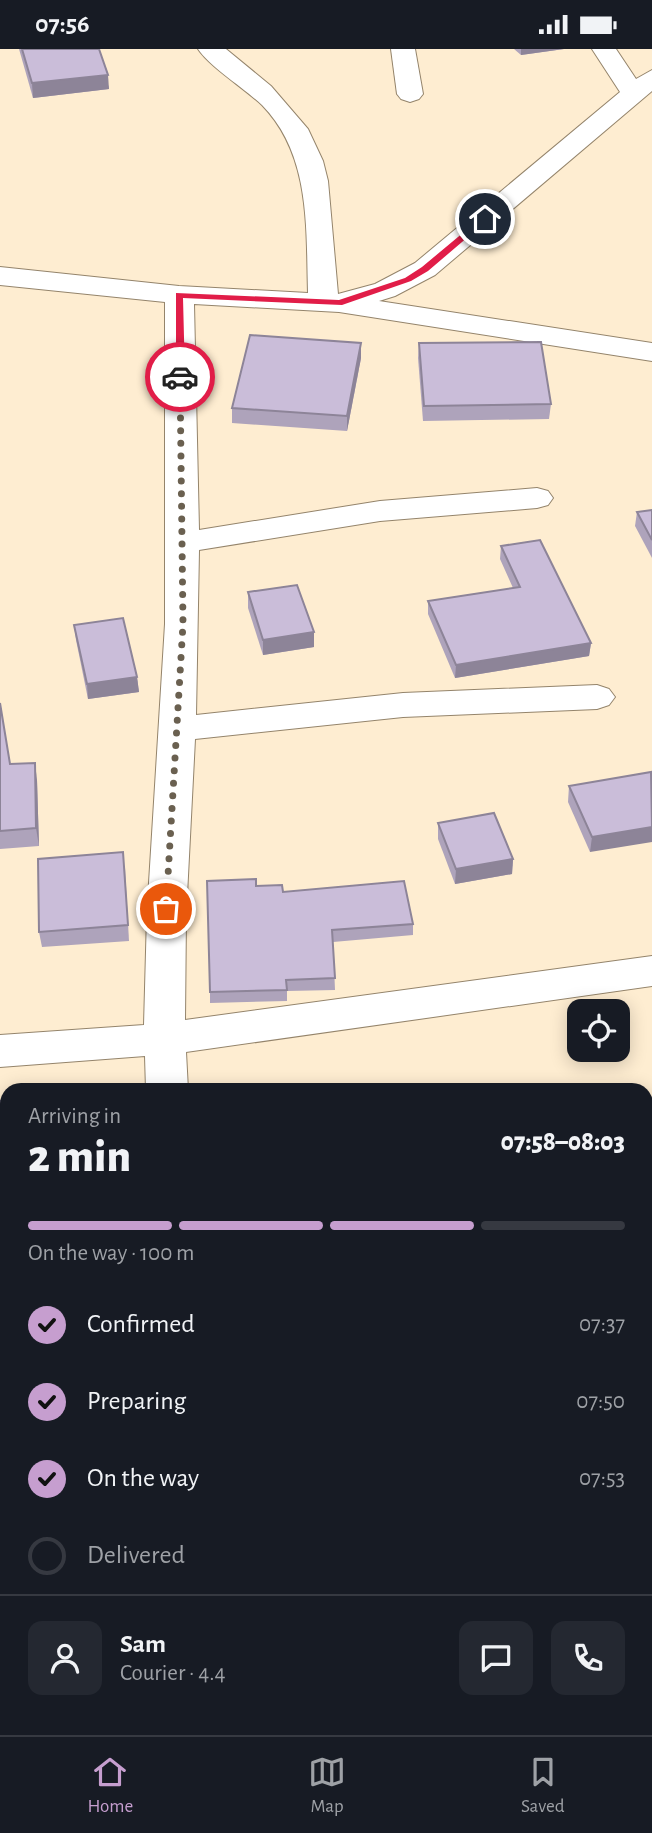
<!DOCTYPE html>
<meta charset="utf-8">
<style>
body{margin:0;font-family:"Alegreya Sans",sans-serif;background:#242831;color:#f1f3f6;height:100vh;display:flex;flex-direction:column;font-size:26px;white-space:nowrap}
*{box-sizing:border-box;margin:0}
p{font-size:23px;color:#9ea1a6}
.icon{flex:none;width:38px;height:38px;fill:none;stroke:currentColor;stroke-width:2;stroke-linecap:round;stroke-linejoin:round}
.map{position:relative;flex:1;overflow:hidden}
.panel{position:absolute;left:0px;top:1034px;width:653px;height:653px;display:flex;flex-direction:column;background:#171b24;border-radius:21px 21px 0 0;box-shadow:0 4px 18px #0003}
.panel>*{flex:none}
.tools{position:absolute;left:567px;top:950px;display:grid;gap:14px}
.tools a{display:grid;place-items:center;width:63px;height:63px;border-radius:14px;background:#171b24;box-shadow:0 4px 18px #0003;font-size:35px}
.pin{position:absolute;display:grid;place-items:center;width:60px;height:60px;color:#fff;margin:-30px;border:4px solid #fff;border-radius:50%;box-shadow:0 2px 7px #0007}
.courier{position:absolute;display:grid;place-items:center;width:70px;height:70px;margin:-35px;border:5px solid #e11d48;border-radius:50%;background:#fff;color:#222;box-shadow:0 2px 9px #0007}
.head em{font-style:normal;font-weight:800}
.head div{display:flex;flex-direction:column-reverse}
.head{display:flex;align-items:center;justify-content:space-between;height:119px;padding:0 28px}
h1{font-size:46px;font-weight:800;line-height:52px}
.bar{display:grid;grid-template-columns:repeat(4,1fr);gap:10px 7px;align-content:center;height:84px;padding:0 28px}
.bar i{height:9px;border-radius:5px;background:#363941}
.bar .active{background:#c69ecf}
.bar p{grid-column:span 4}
.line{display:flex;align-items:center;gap:18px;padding:0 28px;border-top:2px solid #363941}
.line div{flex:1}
.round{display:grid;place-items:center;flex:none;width:74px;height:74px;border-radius:14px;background:#242831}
ol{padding:0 28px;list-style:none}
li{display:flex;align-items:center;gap:21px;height:77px}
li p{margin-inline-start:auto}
li .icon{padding:7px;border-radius:50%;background:#c69ecf;color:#111;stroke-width:4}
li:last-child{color:#9ea1a6}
li i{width:38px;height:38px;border:4px solid #363941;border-radius:50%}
.status{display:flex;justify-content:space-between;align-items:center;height:49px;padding:0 35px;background:#171b24;direction:ltr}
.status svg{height:19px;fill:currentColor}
.tab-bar{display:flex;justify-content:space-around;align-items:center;height:98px;border-top:2px solid #363941;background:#171b24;font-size:19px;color:#9ea1a6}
.tab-bar a{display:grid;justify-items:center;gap:4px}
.tab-bar .active{color:#c69ecf}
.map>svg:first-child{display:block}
</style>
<div class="status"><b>07:56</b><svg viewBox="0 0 49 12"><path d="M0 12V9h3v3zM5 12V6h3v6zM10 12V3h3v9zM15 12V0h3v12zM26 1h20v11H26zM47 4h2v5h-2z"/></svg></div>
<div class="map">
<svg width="652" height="1686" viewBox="0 0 652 1686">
<rect width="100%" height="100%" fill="#feedd1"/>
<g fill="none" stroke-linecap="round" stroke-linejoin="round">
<g stroke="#94846b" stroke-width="2">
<g id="minor">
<path d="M198,0H226L271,37L308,80L323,112L328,132L338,245L375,235L415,214L620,43L592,0H616L636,30L652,21V42L435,226L395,247L379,252L652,294V312L339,263L194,255L199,481L380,452L537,439L548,442L553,449L548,456L537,459L380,472L199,501L196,666L403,644L597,636L609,640L615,648L609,656L597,660L403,668L195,690L186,866L185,971L652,907V937L186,1003L188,1041H146L145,1007L0,1018V986L144,976L147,866L165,575V253L0,236V218L179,237L308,244C306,179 311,106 262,56C244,39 210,18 198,0Z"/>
<path d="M391,0H415L423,45L419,50L410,53L401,50L397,45Z"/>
<rect x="0" y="1235" width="7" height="38"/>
<rect x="129" y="1680" width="52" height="6"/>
</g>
</g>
<use href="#minor" fill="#fff" fill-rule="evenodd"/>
</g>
<g fill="#aea3bb">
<path d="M19,0H99L109,40L33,49Z"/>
<path d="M514,0H564L521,6Z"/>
<path d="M419,294L551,355L549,370L423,372L418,309Z"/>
<path d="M361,309L347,382L232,374V359Z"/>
<path d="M652,461V509L635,477L637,463Z"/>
<path d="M501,497L591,594L589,607L455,629L428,565V552L513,539L500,510Z"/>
<path d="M248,543L314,598L263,606L248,559Z"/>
<path d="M74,576L137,628L139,643L88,650L76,591Z"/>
<path d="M0,654L10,715L37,731L39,797L0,800Z"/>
<path d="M651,723L590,803L568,753L569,737Z"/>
<path d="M438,774L513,810L512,825L455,835L438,790Z"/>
<path d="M125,819L129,892L42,898L39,883Z"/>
<path d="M256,837L413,875V886L333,893L335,941L287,942V952L210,954V943Z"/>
<rect x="0" y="1400" width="7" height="57"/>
<rect x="0" y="1542" width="7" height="85"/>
<path d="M583,1680H646L652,1686H584Z"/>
</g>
<g fill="#8d8498">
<path d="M521,0H564L521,6Z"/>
<path d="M108,26L109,40L33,49L32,34Z"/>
<path d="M361,294V309L347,382V367Z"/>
<path d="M314,583V598L263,606V591Z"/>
<path d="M591,594L589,607L455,629L456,616Z"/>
<path d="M137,628L139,643L88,650L87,635Z"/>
<path d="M35,714L37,731L39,797L36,779Z"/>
<path d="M652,778V793L590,803L592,788Z"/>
<path d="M513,810L512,825L455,835L456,820Z"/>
<path d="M2,1052L5,1067L1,1131L0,1086Z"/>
<path d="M652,1118V1132L646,1133V1119Z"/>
</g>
<g fill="#cabdd9" stroke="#8d8498" stroke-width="2">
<path d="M22,0H99L108,26L32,34Z"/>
<path d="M250,286L361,294L347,367L232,359Z"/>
<path d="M541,293L551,355L424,357L419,294Z"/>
<path d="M652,461V491L637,463Z"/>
<path d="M540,491L591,594L456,616L428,552L520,538L501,497Z"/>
<path d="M297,536L314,583L263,591L248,543Z"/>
<path d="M123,569L137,628L87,635L74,576Z"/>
<path d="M0,654L10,715L35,714L36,779L0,782Z"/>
<path d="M651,723L652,778L592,788L569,737Z"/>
<path d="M494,764L513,810L456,820L438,774Z"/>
<path d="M123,803L128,876L39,883L38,810Z"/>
<path d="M256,830V837L282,836L283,843L404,832L413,875L332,881L335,929L286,931L287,941L210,943L207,832Z"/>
<path d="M0,1052H2L0,1086Z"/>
<path d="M646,1089L652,1104V1118L646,1119Z"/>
<rect x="0" y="1400" width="7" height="43"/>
<rect x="0" y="1542" width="7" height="72"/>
<path d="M652,1574V1686H590L588,1680H646V1575Z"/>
</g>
<path fill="#e11d48" d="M482,168L489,170L428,222L411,232L342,256L183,249L185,328L180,331L176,328V244L339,251L405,229L422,218Z"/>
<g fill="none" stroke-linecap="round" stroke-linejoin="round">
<path stroke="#6a6050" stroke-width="7" stroke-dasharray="0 12.6" d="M166,860L183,575L180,328"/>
</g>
</svg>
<div class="tools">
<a><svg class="icon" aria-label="locate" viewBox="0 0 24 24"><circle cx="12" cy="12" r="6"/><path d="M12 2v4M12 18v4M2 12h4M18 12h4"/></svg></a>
</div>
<div class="pin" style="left:166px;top:860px;background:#ea580c"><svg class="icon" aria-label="bag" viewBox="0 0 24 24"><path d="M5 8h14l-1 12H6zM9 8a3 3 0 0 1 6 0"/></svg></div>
<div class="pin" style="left:485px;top:170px;background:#1f2937"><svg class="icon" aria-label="home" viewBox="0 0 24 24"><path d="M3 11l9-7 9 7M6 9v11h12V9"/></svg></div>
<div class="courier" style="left:180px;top:328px"><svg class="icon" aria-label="car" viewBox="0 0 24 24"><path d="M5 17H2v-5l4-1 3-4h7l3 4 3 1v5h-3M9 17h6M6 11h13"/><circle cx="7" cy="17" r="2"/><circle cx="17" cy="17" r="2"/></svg></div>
<section class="panel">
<div class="head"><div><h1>2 min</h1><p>Arriving in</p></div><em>07:58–08:03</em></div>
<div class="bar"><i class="active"></i><i class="active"></i><i class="active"></i><i></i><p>On the way · 100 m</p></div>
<ol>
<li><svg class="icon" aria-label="check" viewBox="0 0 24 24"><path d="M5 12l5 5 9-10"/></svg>Confirmed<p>07:37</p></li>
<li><svg class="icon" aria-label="check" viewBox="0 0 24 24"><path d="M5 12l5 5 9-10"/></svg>Preparing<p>07:50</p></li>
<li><svg class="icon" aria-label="check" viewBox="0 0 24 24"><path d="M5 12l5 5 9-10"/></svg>On the way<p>07:53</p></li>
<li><i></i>Delivered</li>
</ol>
<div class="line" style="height:126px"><a class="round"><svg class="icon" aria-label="person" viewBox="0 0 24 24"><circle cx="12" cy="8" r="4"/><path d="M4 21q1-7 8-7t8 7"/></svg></a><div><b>Sam</b><p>Courier · 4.4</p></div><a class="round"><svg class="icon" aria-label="chat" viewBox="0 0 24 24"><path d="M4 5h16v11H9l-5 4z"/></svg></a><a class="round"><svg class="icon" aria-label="phone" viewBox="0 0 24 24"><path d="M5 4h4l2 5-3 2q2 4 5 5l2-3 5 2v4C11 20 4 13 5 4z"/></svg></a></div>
</section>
</div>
<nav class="tab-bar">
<a class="active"><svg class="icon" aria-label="home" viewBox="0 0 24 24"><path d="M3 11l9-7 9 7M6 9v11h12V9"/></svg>Home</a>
<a><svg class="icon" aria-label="map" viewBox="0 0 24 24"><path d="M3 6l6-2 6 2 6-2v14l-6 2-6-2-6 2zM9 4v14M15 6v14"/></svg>Map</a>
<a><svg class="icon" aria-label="saved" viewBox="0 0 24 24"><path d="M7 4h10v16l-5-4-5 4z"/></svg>Saved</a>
</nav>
